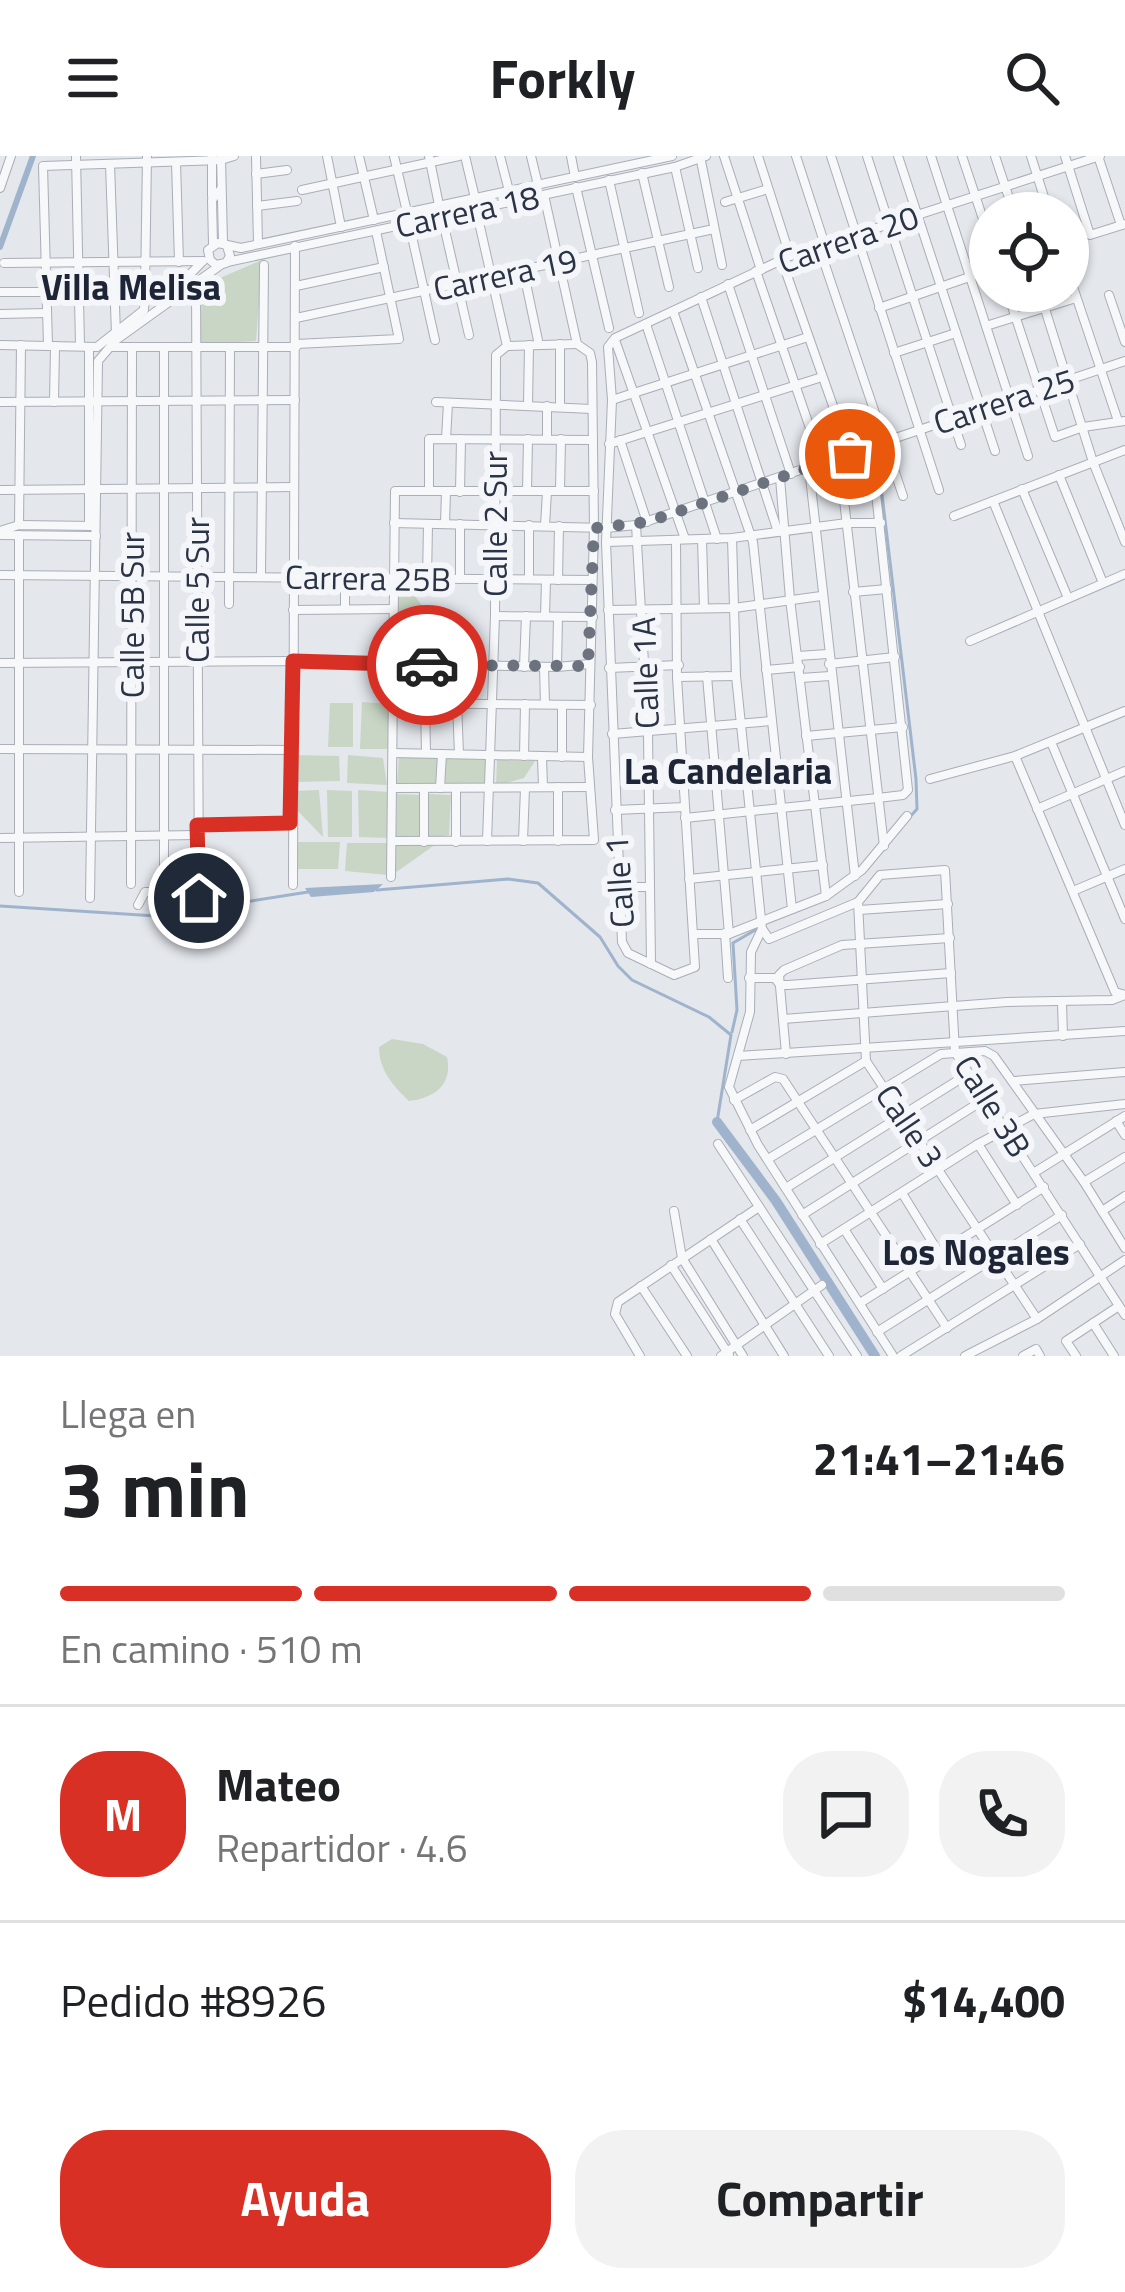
<!DOCTYPE html>
<html lang="es">
<meta charset="utf-8">
<style>
body{margin:0;font-family:"Titillium Web",sans-serif;background:#f2f2f2;color:#202124;height:100vh;display:flex;flex-direction:column;font-size:45px;white-space:nowrap}
*{box-sizing:border-box;margin:0}
p{font-size:39px;color:#757577}
.icon{flex:none;width:66px;height:66px;fill:none;stroke:currentColor;stroke-width:2;stroke-linecap:round;stroke-linejoin:round}
.map{position:relative;height:1200px;overflow:hidden}
.drawer{display:flex;flex-direction:column;background:#fff;flex:1}
.drawer>*{flex:none}
.fabs{position:absolute;left:969px;top:36px;display:grid;gap:24px}
.fabs a{display:grid;place-items:center;width:120px;height:120px;border-radius:50%;background:#fff;box-shadow:0 3px 9px #0004;font-size:60px}
.pin{position:absolute;display:grid;place-items:center;width:102px;height:102px;color:#fff;margin:-51px;border:6px solid #fff;border-radius:50%;box-shadow:0 3px 12px #0007}
.courier{position:absolute;display:grid;place-items:center;width:120px;height:120px;margin:-60px;border:9px solid #d93025;border-radius:50%;background:#fff;color:#222;box-shadow:0 3px 15px #0007}
.overview em{font-style:normal;font-weight:700}
.overview div{display:flex;flex-direction:column-reverse}
.overview{display:flex;align-items:center;justify-content:space-between;height:204px;padding:0 60px}
h1{font-size:78px;font-weight:700;line-height:90px}
.bar{display:grid;grid-template-columns:repeat(4,1fr);gap:18px 12px;align-content:center;height:144px;padding:0 60px}
.bar i{height:15px;border-radius:9px;background:#e0e0e0}
.bar .current{background:#d93025}
.bar p{grid-column:span 4}
.line{display:flex;align-items:center;gap:30px;padding:0 60px;border-top:3px solid #e0e0e0}
.line div{flex:1}
.round{display:grid;place-items:center;flex:none;width:126px;height:126px;border-radius:48px;background:#f2f2f2}
.action{display:flex;gap:24px;margin-top:auto;padding:24px 60px}
.action a{flex:1;height:138px;border-radius:48px;background:#d93025;color:#fff;font-size:48px;font-weight:700;line-height:138px;text-align:center}
.action a+a{background:#f2f2f2;color:#202124}
header{display:flex;justify-content:space-between;align-items:center;height:156px;padding:0 60px;background:#fff;font-size:54px;font-weight:700}
.map>svg:first-child{display:block}
</style>
<header><svg class="icon" aria-label="menu" viewBox="0 0 24 24"><path d="M4 6h16M4 12h16M4 18h16"/></svg>Forkly<svg class="icon" aria-label="search" viewBox="0 0 24 24"><circle cx="10" cy="10" r="6"/><path d="M15 15l6 6"/></svg></header>
<div class="map">
<svg width="1125" height="1200" viewBox="0 0 1125 1200">
<rect width="100%" height="100%" fill="#e4e7ec"/>
<g fill="#c9d6c5">
<path d="M262,104L256,185L200,188L202,134L206,128Z"/>
<path d="M398,426L405,427L462,503L398,459Z"/>
<path d="M362,546L389,548V593H360Z"/>
<path d="M330,547H353V591H328Z"/>
<path d="M295,599L339,600L340,625L295,626Z"/>
<path d="M348,599L383,602L387,629L347,627Z"/>
<path d="M399,600L437,601L438,631L397,629Z"/>
<path d="M446,602L485,604L486,632L445,630Z"/>
<path d="M497,604L535,605L524,622L496,630Z"/>
<path d="M319,634L323,681L294,651L293,635Z"/>
<path d="M327,634L352,635V681H328Z"/>
<path d="M358,634L389,636L388,682L359,681Z"/>
<path d="M397,638L421,639L420,681H396Z"/>
<path d="M429,638L451,639L449,679L427,682Z"/>
<path d="M295,686H340L338,713H296Z"/>
<path d="M347,687H387L388,719L345,715Z"/>
<path d="M396,688H436L395,717Z"/>
<path d="M392,883L423,888L447,901C453,929 434,942 409,945C393,930 379,914 379,891Z"/>
</g>
<path fill="#9fb4cc" d="M383,728L374,736L311,741L305,732Z"/>
<g fill="none" stroke-linecap="round" stroke-linejoin="round">
<g stroke="#9fb4cc" stroke-width="3">
<path d="M877,297L916,623L917,653L909,662"/>
<path d="M377,734L508,723L538,727L600,781L618,810L632,824L709,861L731,879L717,966"/>
<path d="M0,750L156,760L308,736"/>
<path d="M732,876L737,854L733,787L757,773"/>
</g>
<path stroke="#9fb4cc" stroke-width="6" d="M0,91L33,0"/>
<path stroke="#9fb4cc" stroke-width="10" d="M717,966L776,1045L875,1200"/>
<g stroke="#a9aeb7" stroke-width="10">
<g id="minor">
<path d="M76,0L80,190"/>
<path d="M147,0L145,134L155,142H167"/>
<path d="M256,0L258,88"/>
<path d="M327,0L341,71"/>
<path d="M359,0L374,64"/>
<path d="M394,0L407,56"/>
<path d="M429,0L439,49"/>
<path d="M465,0L475,42"/>
<path d="M500,0L509,35"/>
<path d="M531,0L538,29"/>
<path d="M571,0L575,21"/>
<path d="M724,0L761,114"/>
<path d="M758,0L790,100"/>
<path d="M796,0L825,89"/>
<path d="M831,0L939,334"/>
<path d="M867,0L961,289"/>
<path d="M898,0L995,295"/>
<path d="M931,0L1028,300"/>
<path d="M962,0L990,84"/>
<path d="M995,0L1014,57"/>
<path d="M1031,0L1049,57"/>
<path d="M1065,0L1090,79L1125,68"/>
<path d="M1098,0L1121,69"/>
<path d="M221,1L223,87"/>
<path d="M701,5L722,109"/>
<path d="M176,6L179,106"/>
<path d="M110,8L116,178"/>
<path d="M675,11L698,112"/>
<path d="M642,17L669,131"/>
<path d="M256,18L287,14"/>
<path d="M609,24L639,157"/>
<path d="M576,31L609,172"/>
<path d="M0,32L11,0"/>
<path d="M302,34L459,0"/>
<path d="M544,39L577,188"/>
<path d="M212,40V1"/>
<path d="M725,46L768,33"/>
<path d="M257,50L297,45"/>
<path d="M476,53L507,190"/>
<path d="M442,61L469,179"/>
<path d="M409,67L435,184"/>
<path d="M213,88L212,44L221,33"/>
<path d="M227,90L230,100L226,107L216,109L210,104L208,94L218,87L241,92L672,0"/>
<path d="M819,91L903,340"/>
<path d="M782,105L850,298"/>
<path d="M227,106L675,11L706,0"/>
<path d="M4,107L203,105"/>
<path d="M523,113L539,189"/>
<path d="M756,115L822,307"/>
<path d="M1068,116L1118,265"/>
<path d="M196,128L199,742"/>
<path d="M728,128L791,318"/>
<path d="M296,130L384,111"/>
<path d="M1007,135L1055,281L1083,271L1125,265"/>
<path d="M0,136H46"/>
<path d="M1109,139L1125,186"/>
<path d="M701,141L778,376"/>
<path d="M167,142L202,106"/>
<path d="M879,152L990,114"/>
<path d="M1045,153L1093,306L1125,386"/>
<path d="M673,155L753,386L792,753"/>
<path d="M0,158L47,157"/>
<path d="M296,162L714,73"/>
<path d="M646,168L717,383"/>
<path d="M986,170L1076,142"/>
<path d="M615,184L685,383"/>
<path d="M296,188L399,183L376,75"/>
<path d="M0,189L97,191L144,154L145,134"/>
<path d="M48,189L43,10L221,4L234,0"/>
<path d="M111,191H296"/>
<path d="M89,192V370"/>
<path d="M894,197L956,177"/>
<path d="M612,244L808,181"/>
<path d="M0,246L295,244"/>
<path d="M54,246L55,190"/>
<path d="M436,246L592,253"/>
<path d="M528,249L529,189"/>
<path d="M560,251V188"/>
<path d="M446,283L448,247"/>
<path d="M547,283V250"/>
<path d="M620,284L647,366"/>
<path d="M609,288L822,221"/>
<path d="M839,301L884,690"/>
<path d="M809,312L855,720"/>
<path d="M1059,319L1103,427"/>
<path d="M780,322L790,443L826,740"/>
<path d="M1022,333L1068,442"/>
<path d="M0,334L293,331"/>
<path d="M429,335V283L593,284"/>
<path d="M527,335L528,283"/>
<path d="M560,335L561,283"/>
<path d="M460,336L461,283"/>
<path d="M993,345L1125,669"/>
<path d="M954,360L1125,294"/>
<path d="M394,367L606,372L636,369L1125,205"/>
<path d="M445,368L446,335"/>
<path d="M19,369L21,189"/>
<path d="M636,369L648,576L651,808"/>
<path d="M545,370L547,335"/>
<path d="M0,375L19,369L94,370"/>
<path d="M0,379L96,380"/>
<path d="M19,379V736"/>
<path d="M732,382L736,520L762,773L751,796L750,856L729,931L758,989L893,1200"/>
<path d="M702,383L704,452"/>
<path d="M676,384L677,521L695,811L674,819L628,797L622,786L606,386L612,244L608,191L615,182L790,100L1100,0"/>
<path d="M606,386L732,382L847,367H881"/>
<path d="M0,419L592,424"/>
<path d="M261,420L264,109"/>
<path d="M427,423L428,368"/>
<path d="M460,423V368"/>
<path d="M529,423V369"/>
<path d="M558,424L559,370"/>
<path d="M853,436L887,433"/>
<path d="M229,448L230,191"/>
<path d="M345,453V421"/>
<path d="M293,454L393,453"/>
<path d="M608,454L734,452L821,440"/>
<path d="M495,460L593,461"/>
<path d="M545,460L546,424"/>
<path d="M970,485L1125,418"/>
<path d="M798,500L827,498"/>
<path d="M0,507L293,505L557,511L590,508"/>
<path d="M829,508L895,501"/>
<path d="M524,511L526,460"/>
<path d="M544,511L545,548"/>
<path d="M557,511L558,461"/>
<path d="M609,512L679,509"/>
<path d="M766,514L800,511"/>
<path d="M707,520L729,778"/>
<path d="M677,521L735,520"/>
<path d="M801,522L830,520"/>
<path d="M394,547L591,549"/>
<path d="M425,547L426,597"/>
<path d="M445,547V509"/>
<path d="M457,547L459,598"/>
<path d="M562,549V601"/>
<path d="M612,578L772,565"/>
<path d="M806,580L903,571"/>
<path d="M1051,586L1125,763"/>
<path d="M0,593L291,594"/>
<path d="M393,597L588,601"/>
<path d="M524,600L525,548"/>
<path d="M1015,600L1115,836L1125,839"/>
<path d="M542,601L543,631"/>
<path d="M930,623L1015,600L1125,555"/>
<path d="M392,632L589,631"/>
<path d="M440,632L442,598"/>
<path d="M456,632V686"/>
<path d="M1037,653L1125,615"/>
<path d="M615,654L685,651"/>
<path d="M685,662L878,642L903,639L908,634L871,291"/>
<path d="M197,669L290,667"/>
<path d="M0,682L197,679"/>
<path d="M392,685L594,684L588,601L594,372L592,206L590,197L577,188"/>
<path d="M487,685L495,460L496,199L507,190L577,188"/>
<path d="M523,685L525,632"/>
<path d="M558,685V631"/>
<path d="M424,686V632"/>
<path d="M391,721L395,335H594"/>
<path d="M689,723L823,709"/>
<path d="M131,728L132,191"/>
<path d="M293,729L295,90"/>
<path d="M618,731H650"/>
<path d="M1073,735L1125,713"/>
<path d="M90,742L98,205L116,184L222,108"/>
<path d="M138,749L145,736H160L164,730V191"/>
<path d="M859,754L948,748"/>
<path d="M763,774L769,783L858,746"/>
<path d="M725,777L728,822"/>
<path d="M693,778H729L826,740L862,714L907,660"/>
<path d="M749,822H775L780,829H788L951,817"/>
<path d="M1062,847L1063,880"/>
<path d="M783,863L1007,846L1112,844L1125,839"/>
<path d="M786,898L779,819L784,814L842,789L950,782"/>
<path d="M738,900L1125,875"/>
<path d="M1014,925L1125,916"/>
<path d="M734,944L775,921L783,923L947,1172"/>
<path d="M1116,965L1125,979"/>
<path d="M750,974L866,905"/>
<path d="M718,988L857,1200"/>
<path d="M978,988L1017,1049"/>
<path d="M768,1003L941,898L985,895L994,900L1084,1026L1125,1092"/>
<path d="M1035,1016L1125,960"/>
<path d="M1084,1026L1125,1001"/>
<path d="M786,1032L968,918"/>
<path d="M902,1037L939,1097"/>
<path d="M674,1055L682,1102L743,1200"/>
<path d="M1102,1055L1125,1040"/>
<path d="M802,1059L985,943"/>
<path d="M740,1063L829,1200"/>
<path d="M844,1073L883,1133"/>
<path d="M711,1083L784,1200"/>
<path d="M820,1088L978,988L1034,958L1125,948"/>
<path d="M671,1109L729,1199"/>
<path d="M641,1130L687,1200"/>
<path d="M860,1147L1044,1031"/>
<path d="M1037,1163L866,905L858,746L880,719L945,714L955,896L1125,1159"/>
<path d="M1093,1167L1114,1200"/>
<path d="M877,1176L1062,1059"/>
<path d="M640,1200L615,1158L618,1146L759,1051"/>
<path d="M721,1200L822,1129"/>
<path d="M901,1200L1080,1088"/>
<path d="M965,1200L1037,1163L1125,1104"/>
<path d="M1023,1200L1036,1193L1040,1200"/>
<path d="M1076,1200L1066,1185L1119,1150"/>
</g>
</g>
<use href="#minor" stroke="#f7f8fa" stroke-width="8"/>
</g>
<g fill="none" stroke-linecap="round" stroke-linejoin="round">
<path stroke="#6c737f" stroke-width="12" stroke-dasharray="0 21.6" d="M427,509L588,510L594,372L647,366L850,298"/>
<path stroke="#d93025" stroke-width="15" d="M199,742L197,669L290,667L293,505L427,509"/>
</g>
<g text-anchor="middle" stroke-width="12" stroke-linejoin="round" paint-order="stroke">
<g font-size="33" fill="#2b3445" stroke="#f4f6f9">
<text transform="translate(467 55) rotate(-12)" y="12">Carrera 18</text>
<text transform="translate(848 83) rotate(-19)" y="12">Carrera 20</text>
<text transform="translate(505 118) rotate(-12)" y="12">Carrera 19</text>
<text transform="translate(1004 245) rotate(-18)" y="12">Carrera 25</text>
<text transform="translate(495 368) rotate(-90)" y="12">Calle 2 Sur</text>
<text transform="translate(368 422) rotate(1)" y="12">Carrera 25B</text>
<text transform="translate(197 434) rotate(-90)" y="12">Calle 5 Sur</text>
<text transform="translate(132 459) rotate(-90)" y="12">Calle 5B Sur</text>
<text transform="translate(645 517) rotate(-92)" y="12">Calle 1A</text>
<text transform="translate(619 726) rotate(-94)" y="12">Calle 1</text>
<text transform="translate(993 950) rotate(58)" y="12">Calle 3B</text>
<text transform="translate(910 970) rotate(56)" y="12">Calle 3</text>
</g>
<g font-size="36" font-weight="bold" fill="#1d2536" stroke="#f4f6f9">
<text x="131" y="144">Villa Melisa</text>
<text x="728" y="628">La Candelaria</text>
<text x="976" y="1109">Los Nogales</text>
</g>
</g>
</svg>
<div class="fabs">
<a><svg class="icon" aria-label="locate" viewBox="0 0 24 24"><circle cx="12" cy="12" r="6"/><path d="M12 2v4M12 18v4M2 12h4M18 12h4"/></svg></a>
</div>
<div class="pin" style="left:850px;top:298px;background:#ea580c"><svg class="icon" aria-label="bag" viewBox="0 0 24 24"><path d="M5 8h14l-1 12H6zM9 8a3 3 0 0 1 6 0"/></svg></div>
<div class="pin" style="left:199px;top:742px;background:#1f2937"><svg class="icon" aria-label="home" viewBox="0 0 24 24"><path d="M3 11l9-7 9 7M6 9v11h12V9"/></svg></div>
<div class="courier" style="left:427px;top:509px"><svg class="icon" aria-label="car" viewBox="0 0 24 24"><path d="M5 17H2v-5l4-1 3-4h7l3 4 3 1v5h-3M9 17h6M6 11h13"/><circle cx="7" cy="17" r="2"/><circle cx="17" cy="17" r="2"/></svg></div>
</div>
<section class="drawer">
<div class="overview"><div><h1>3 min</h1><p>Llega en</p></div><em>21:41–21:46</em></div>
<div class="bar"><i class="current"></i><i class="current"></i><i class="current"></i><i></i><p>En camino · 510 m</p></div>
<div class="line" style="height:216px"><b class="round" style="background:#d93025;color:#fff">M</b><div><b>Mateo</b><p>Repartidor · 4.6</p></div><a class="round"><svg class="icon" aria-label="chat" viewBox="0 0 24 24"><path d="M4 5h16v11H9l-5 4z"/></svg></a><a class="round"><svg class="icon" aria-label="phone" viewBox="0 0 24 24"><path d="M5 4h4l2 5-3 2q2 4 5 5l2-3 5 2v4C11 20 4 13 5 4z"/></svg></a></div>
<div class="line" style="height:156px"><div>Pedido #8926</div><b>$14,400</b></div>
<div class="action"><a>Ayuda</a><a>Compartir</a></div>
</section>
